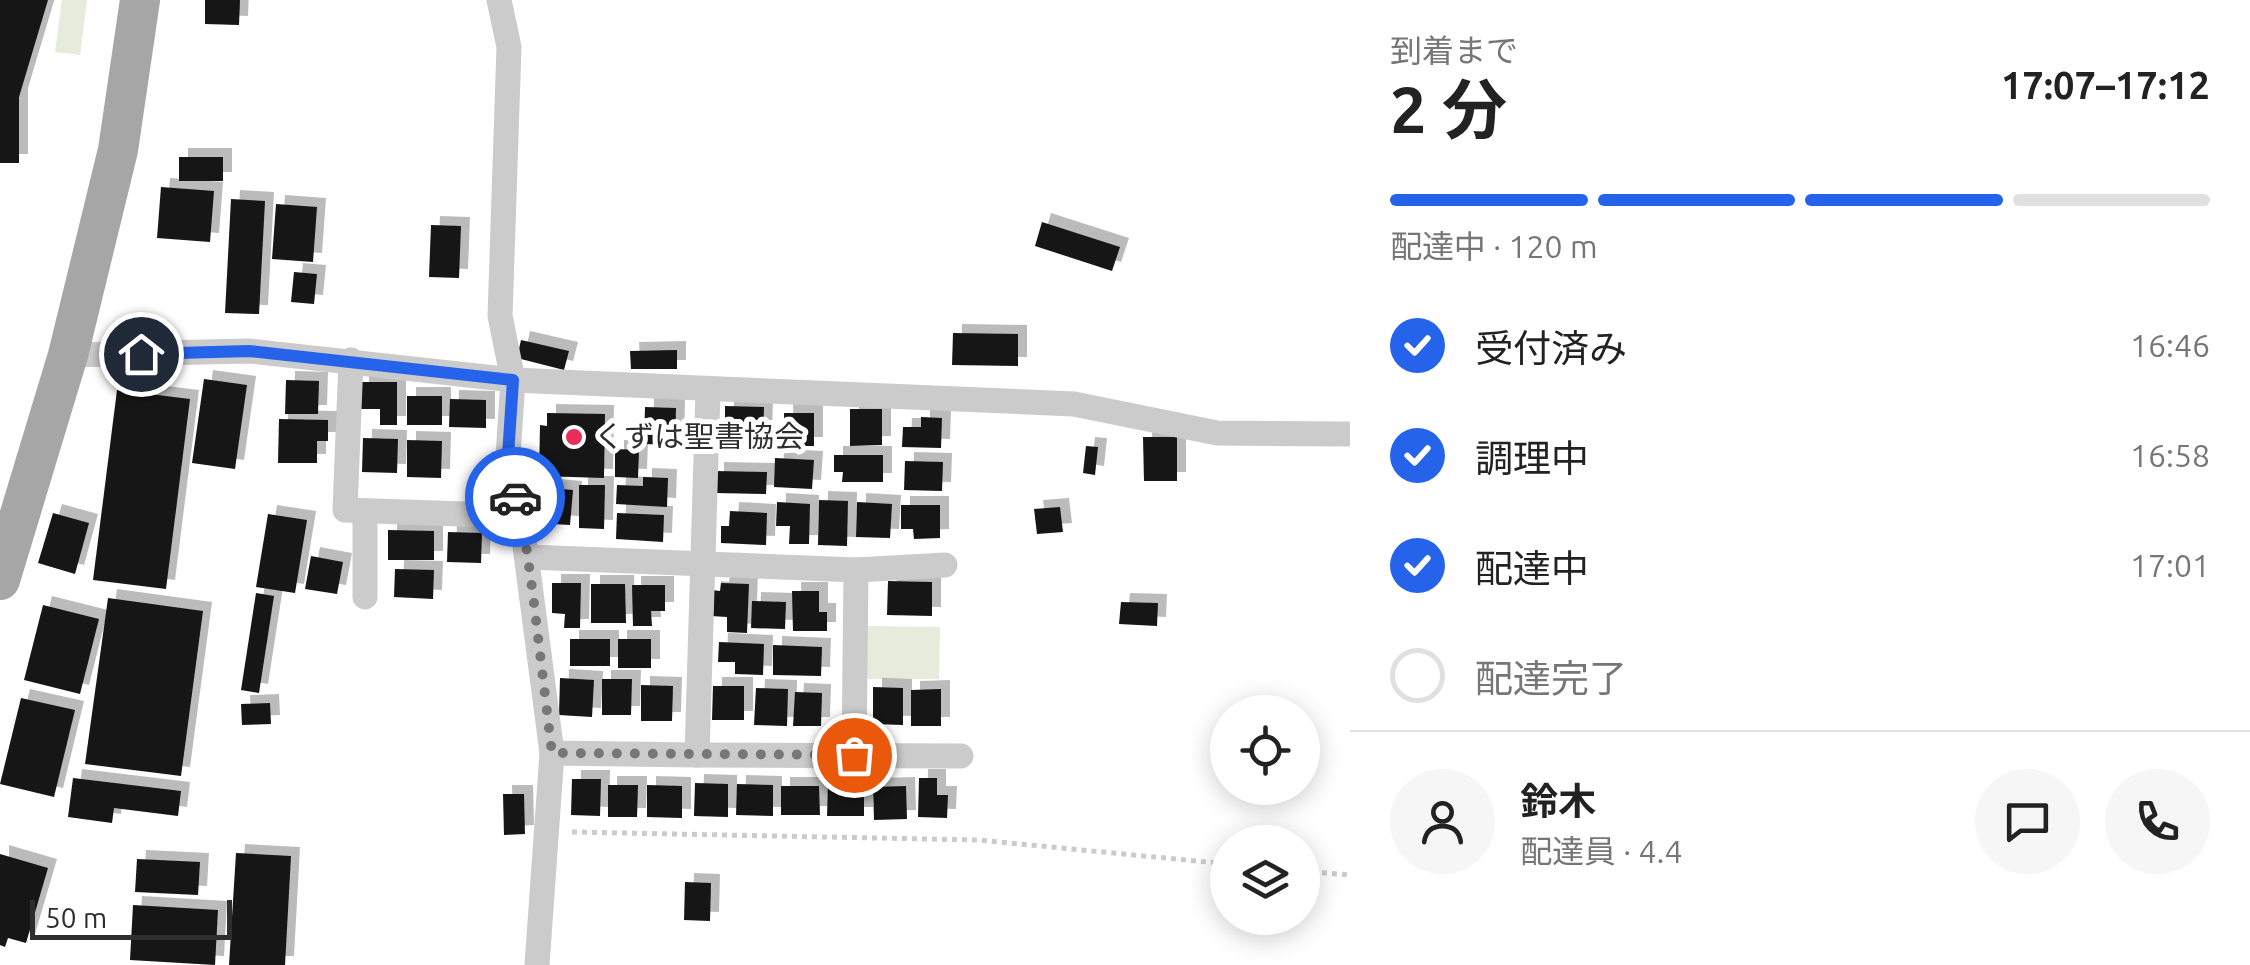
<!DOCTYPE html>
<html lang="ja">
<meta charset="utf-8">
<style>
body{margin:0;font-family:Ubuntu,"Noto Sans JP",sans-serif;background:#f6f6f6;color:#222;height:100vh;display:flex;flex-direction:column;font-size:38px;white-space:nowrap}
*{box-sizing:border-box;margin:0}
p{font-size:32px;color:#767676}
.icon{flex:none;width:55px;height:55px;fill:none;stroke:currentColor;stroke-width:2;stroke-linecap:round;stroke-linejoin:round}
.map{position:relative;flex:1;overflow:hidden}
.details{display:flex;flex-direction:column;background:#fff;width:900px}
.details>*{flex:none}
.tools{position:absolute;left:1210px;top:695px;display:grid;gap:20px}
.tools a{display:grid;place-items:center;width:110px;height:110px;border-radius:50%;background:#fff;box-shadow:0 5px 25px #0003;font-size:50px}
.scale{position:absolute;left:30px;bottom:25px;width:202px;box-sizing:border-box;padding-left:10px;border:5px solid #2e2e2e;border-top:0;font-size:28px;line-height:35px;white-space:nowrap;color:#2e2e2e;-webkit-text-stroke:8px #fff;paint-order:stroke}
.pin{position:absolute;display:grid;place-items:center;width:85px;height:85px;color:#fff;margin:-42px;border:5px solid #fff;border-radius:50%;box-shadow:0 2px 10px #0007}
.courier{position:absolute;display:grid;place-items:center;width:100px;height:100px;margin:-50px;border:8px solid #2563eb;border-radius:50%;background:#fff;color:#222;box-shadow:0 2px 12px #0007}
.overview em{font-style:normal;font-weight:700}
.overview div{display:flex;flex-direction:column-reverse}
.overview{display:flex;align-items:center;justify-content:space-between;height:170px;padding:0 40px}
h1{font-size:65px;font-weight:700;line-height:75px}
.bar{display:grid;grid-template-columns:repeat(4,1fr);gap:15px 10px;align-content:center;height:120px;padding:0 40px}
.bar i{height:12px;border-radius:8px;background:#e0e0e0}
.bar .on{background:#2563eb}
.bar p{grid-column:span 4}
.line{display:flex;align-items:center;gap:25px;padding:0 40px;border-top:2px solid #e0e0e0}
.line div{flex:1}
.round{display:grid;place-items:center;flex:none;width:105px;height:105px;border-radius:52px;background:#f6f6f6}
ol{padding:0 40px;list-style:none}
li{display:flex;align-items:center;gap:30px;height:110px}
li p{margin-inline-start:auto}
li .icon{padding:10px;border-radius:50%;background:#2563eb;color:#fff;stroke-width:4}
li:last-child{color:#767676}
li i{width:55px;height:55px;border:5px solid #e0e0e0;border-radius:50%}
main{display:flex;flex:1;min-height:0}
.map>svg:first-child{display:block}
</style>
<main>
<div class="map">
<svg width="1350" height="965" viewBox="0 0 1350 965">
<defs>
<filter id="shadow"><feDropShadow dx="9" dy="-9" stdDeviation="0" flood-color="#0004"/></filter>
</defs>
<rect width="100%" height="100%" fill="#fff"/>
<g fill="#e6ebdb">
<path d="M62,0H87L80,55L55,52Z"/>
<path d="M866,626L940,627L939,679H865Z"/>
</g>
<g fill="#151515" filter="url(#shadow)">
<path d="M0,0H48L19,97V163H0Z"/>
<path d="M205,0H240L239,25L205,24Z"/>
<rect x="179" y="157" width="44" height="24"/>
<path d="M161,187L214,191L210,242L157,238Z"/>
<path d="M231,199L265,201L259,314L225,313Z"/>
<path d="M276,204L317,207L313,262L272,259Z"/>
<path d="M1042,222L1120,247L1112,271L1035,246Z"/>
<path d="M431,225L461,226L459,278L429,277Z"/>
<path d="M294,272L317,274L314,304L291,302Z"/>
<path d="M953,333L1018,334V366L952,365Z"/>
<path d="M521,340L569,351L564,370L517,358Z"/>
<path d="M677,350V369H631L630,351Z"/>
<path d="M204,379L247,385L235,469L192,463Z"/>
<path d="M286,380L319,381L318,414H285Z"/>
<path d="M360,382H397V425H380V409H360Z"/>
<path d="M117,390L190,399L166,589L93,580Z"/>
<rect x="407" y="396" width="35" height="29"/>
<path d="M450,399L486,400V428L449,427Z"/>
<path d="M725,406L764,407L763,443L734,442L735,422H725Z"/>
<path d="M645,407L676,408L675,445L644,444Z"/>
<path d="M850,409H882V445L850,446Z"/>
<path d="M547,413L605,414L604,478L539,476L540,425L547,426Z"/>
<path d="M784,413H814V446H785Z"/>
<path d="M921,417L942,418L941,448L902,447L903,427H921Z"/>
<path d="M279,419L328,420V441H317V463H278Z"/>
<path d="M1143,437H1177V481H1144Z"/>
<path d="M363,438L398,439L397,473L362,472Z"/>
<path d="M407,440L442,441L441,478L407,477Z"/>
<path d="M1086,446L1098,447L1095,475L1083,473Z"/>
<path d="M615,449L639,450L638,478L615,477Z"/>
<path d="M834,455H883V482H842L843,472H834Z"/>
<path d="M775,458L814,460L812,489L774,487Z"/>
<path d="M905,461L943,462L942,491L904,490Z"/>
<path d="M715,471L767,472L766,494L715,493Z"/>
<path d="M643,477L668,478L667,507L616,504L617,485L643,486Z"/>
<path d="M579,485H605L604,529L579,528Z"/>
<path d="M539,487L573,490L570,525L537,523Z"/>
<path d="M819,500L848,501L847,546L818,545Z"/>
<path d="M777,502L810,504L809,544H789L790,526H776Z"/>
<path d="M857,502L892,504L890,538L856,537Z"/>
<path d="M901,505H940V538L914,539L913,529H901Z"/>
<path d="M1060,507L1063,532L1037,534L1034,509Z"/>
<path d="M730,511L767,513L766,545L721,543V526H729Z"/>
<path d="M53,513L89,523L75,574L38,563Z"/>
<path d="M617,513L664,515L663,542L616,539Z"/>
<path d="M268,514L307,520L295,593L256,587Z"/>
<path d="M388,530L434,531V560H388Z"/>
<path d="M448,532L482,533L481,563L447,562Z"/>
<path d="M311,556L343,562L337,594L305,589Z"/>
<path d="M395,569L434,570L433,599L394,597Z"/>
<path d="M888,581L932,582V616L887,615Z"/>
<path d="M552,583H581L580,628H564L565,614L552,613Z"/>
<path d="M721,583L749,584L747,633L727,632V617L711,616L712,590L720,591Z"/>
<path d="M591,584H625L626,623H591Z"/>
<path d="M632,585H665V611H651L652,626H633Z"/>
<path d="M792,591H819V612H827V631H793Z"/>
<path d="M256,593L274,596L259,693L241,690Z"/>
<path d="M108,598L203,611L181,776L85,764Z"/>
<path d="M752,601L786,602L785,629L751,628Z"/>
<path d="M1121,602L1158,603L1157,626L1119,624Z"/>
<path d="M43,605L99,619L80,694L24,680Z"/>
<rect x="570" y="639" width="40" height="27"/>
<rect x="618" y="639" width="33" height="29"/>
<path d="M719,642L764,644L763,675L735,674V662H718Z"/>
<path d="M773,645L822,647L821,676L773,675Z"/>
<path d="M560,678L594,680L592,717L559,715Z"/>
<path d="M602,679H632L631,715H602Z"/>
<path d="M641,685L673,686L672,721H641Z"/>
<path d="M713,686H744V720H712Z"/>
<path d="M873,687L903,688V725L873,724Z"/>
<path d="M756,688L788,689L787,726L754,725Z"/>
<path d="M941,689V726H911V690Z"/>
<path d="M795,692L822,693L821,726H793Z"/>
<path d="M21,698L75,710L54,797L0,784Z"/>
<path d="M270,703L271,724L242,725L241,704Z"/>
<path d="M73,778L181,791L178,816L114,808L112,823L68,817Z"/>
<path d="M919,778H937V795H948L947,818L918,817Z"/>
<path d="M572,779H601L600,816L571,815Z"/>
<path d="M695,783L728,784V817L694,816Z"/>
<path d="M737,784L773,785V816L736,815Z"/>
<path d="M828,784L864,785V816H827Z"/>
<path d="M608,785H638L637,817H608Z"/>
<path d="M647,785L682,786V818L647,817Z"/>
<path d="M781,786H819L820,815H781Z"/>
<path d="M906,786L907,819L874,820L873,787Z"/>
<path d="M503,794H524L525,834L504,835Z"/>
<path d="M236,853L291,856L285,965H229Z"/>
<path d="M0,854L48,868L26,943L8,938L5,947L0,945Z"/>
<path d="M137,859L200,862L198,895L135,892Z"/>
<path d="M685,882L711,883L710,921L684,920Z"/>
<path d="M133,905L218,910L215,965L130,960Z"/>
</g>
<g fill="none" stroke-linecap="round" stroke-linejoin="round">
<g stroke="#cbcbcb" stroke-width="5" stroke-dasharray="5 5" stroke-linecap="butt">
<path d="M572,832L978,840L1228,864"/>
<path d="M1302,871L1350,875"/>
</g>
<g stroke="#cbcbcb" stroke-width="25">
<path d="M499,0L509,47L500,316L513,380L507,471L521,516L552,753L537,965"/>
<path d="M68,355L249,351L513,380L1074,404L1217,433L1350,434"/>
<path d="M351,360L345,510L521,516"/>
<path d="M365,512V597"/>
<path d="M528,557L856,570L945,565"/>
<path d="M552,753L697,755L708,391"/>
<path d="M697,755L961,756"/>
<path d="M854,755L856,570"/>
</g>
<path stroke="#a6a6a6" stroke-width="40" d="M0,580L68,355L118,150L140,0"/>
</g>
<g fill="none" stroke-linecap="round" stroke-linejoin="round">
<path stroke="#777" stroke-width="10" stroke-dasharray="0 18" d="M515,497L522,516L533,595L552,753L854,755"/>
<path stroke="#2563eb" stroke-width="12" d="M141,354L249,351L513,380L507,471L515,497"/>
</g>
<circle fill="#e72d58" stroke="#fff" stroke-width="4" cx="574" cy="437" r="10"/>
<g text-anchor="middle" stroke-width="10" stroke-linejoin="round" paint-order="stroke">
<g font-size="30" fill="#2e2e2e" stroke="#fff" text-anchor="start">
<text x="594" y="447">くずは聖書協会</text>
</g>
</g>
</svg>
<div class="tools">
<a><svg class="icon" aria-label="locate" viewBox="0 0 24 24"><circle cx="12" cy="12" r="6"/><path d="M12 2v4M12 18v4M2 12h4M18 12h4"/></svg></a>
<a><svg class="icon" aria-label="layers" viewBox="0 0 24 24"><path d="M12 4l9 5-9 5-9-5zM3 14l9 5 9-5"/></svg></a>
</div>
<div class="scale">50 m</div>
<div class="pin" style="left:854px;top:755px;background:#ea580c"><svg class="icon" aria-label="bag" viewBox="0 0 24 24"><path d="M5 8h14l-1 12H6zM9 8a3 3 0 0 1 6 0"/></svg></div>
<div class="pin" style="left:141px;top:354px;background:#1f2937"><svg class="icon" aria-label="home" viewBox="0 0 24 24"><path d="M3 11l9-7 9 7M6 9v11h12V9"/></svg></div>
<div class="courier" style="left:515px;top:497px"><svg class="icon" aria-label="car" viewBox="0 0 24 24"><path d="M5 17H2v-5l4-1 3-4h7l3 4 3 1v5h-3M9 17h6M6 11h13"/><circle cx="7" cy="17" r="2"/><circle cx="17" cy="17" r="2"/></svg></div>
</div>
<section class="details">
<div class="overview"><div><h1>2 分</h1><p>到着まで</p></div><em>17:07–17:12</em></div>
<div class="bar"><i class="on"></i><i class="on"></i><i class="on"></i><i></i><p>配達中 · 120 m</p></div>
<ol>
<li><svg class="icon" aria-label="check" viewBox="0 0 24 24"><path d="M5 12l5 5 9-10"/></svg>受付済み<p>16:46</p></li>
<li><svg class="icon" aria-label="check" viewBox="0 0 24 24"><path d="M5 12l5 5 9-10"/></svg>調理中<p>16:58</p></li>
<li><svg class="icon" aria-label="check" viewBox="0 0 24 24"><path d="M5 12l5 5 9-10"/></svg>配達中<p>17:01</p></li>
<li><i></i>配達完了</li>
</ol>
<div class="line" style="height:180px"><a class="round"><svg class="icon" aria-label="person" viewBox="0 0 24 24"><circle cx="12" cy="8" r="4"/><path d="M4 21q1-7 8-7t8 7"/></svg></a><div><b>鈴木</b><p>配達員 · 4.4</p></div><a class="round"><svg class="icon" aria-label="chat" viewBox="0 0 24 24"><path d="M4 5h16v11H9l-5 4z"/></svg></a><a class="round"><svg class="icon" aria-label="phone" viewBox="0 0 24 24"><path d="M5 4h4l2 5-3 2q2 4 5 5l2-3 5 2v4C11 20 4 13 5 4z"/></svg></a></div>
</section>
</main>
